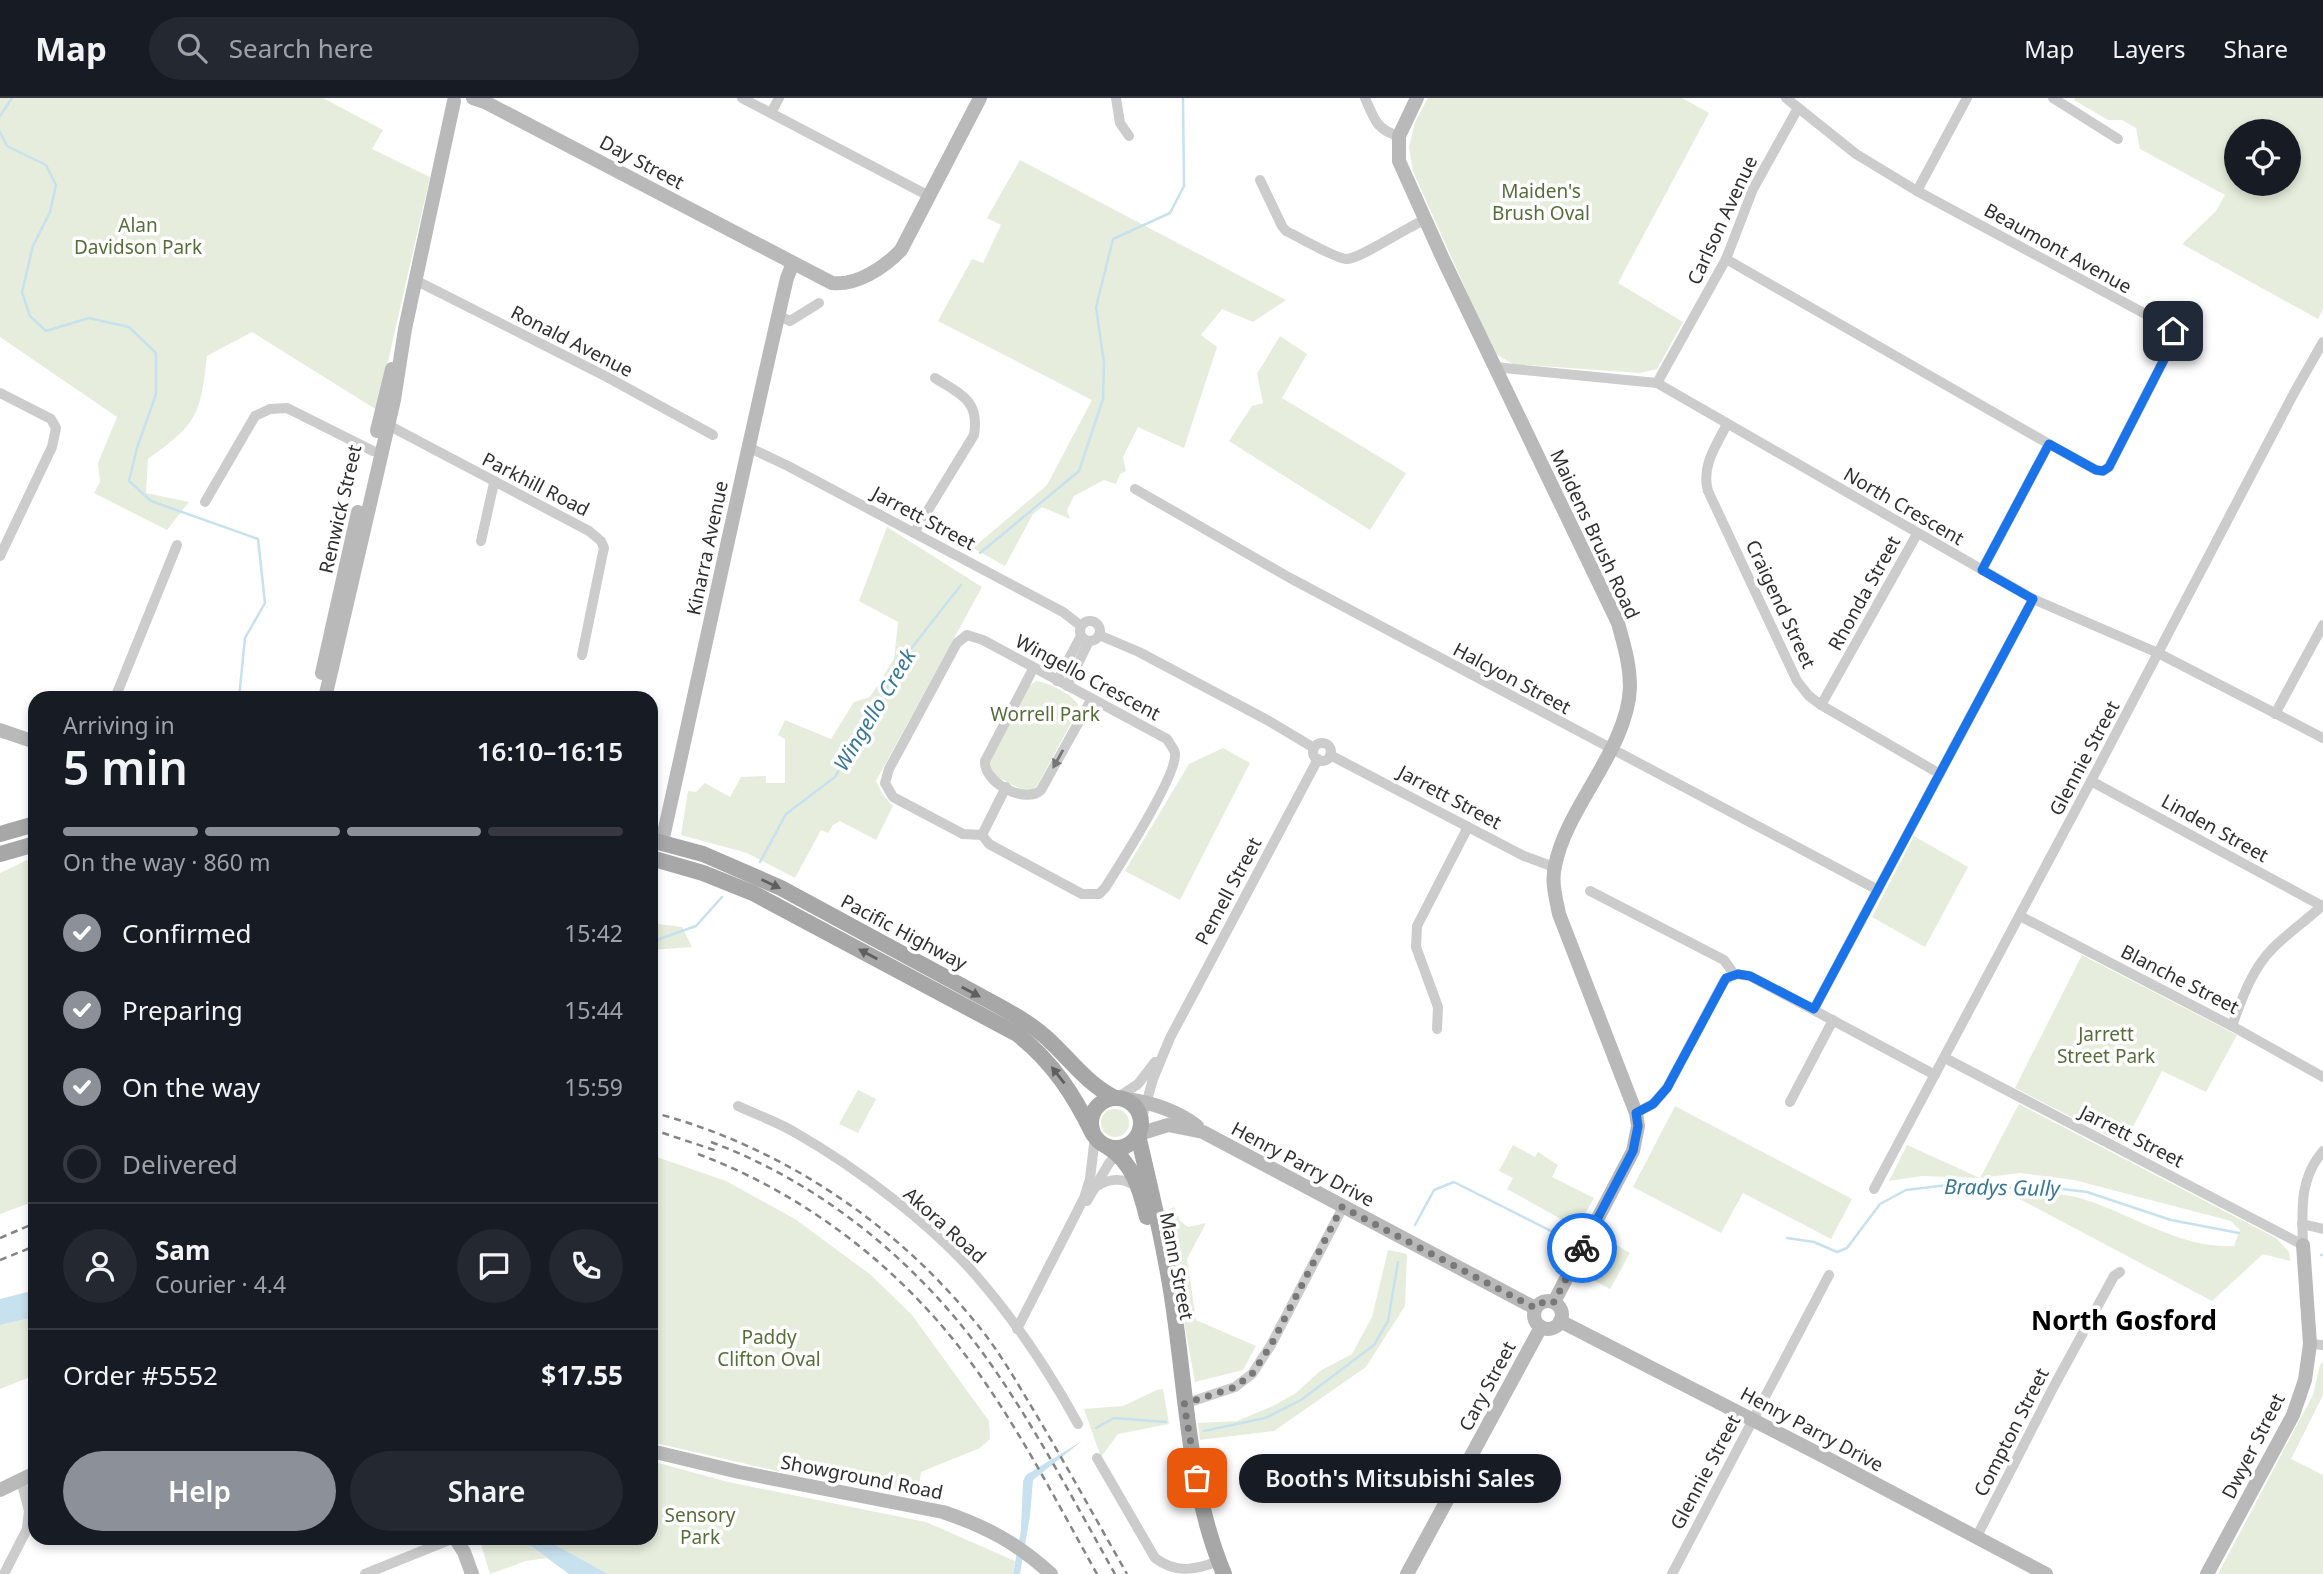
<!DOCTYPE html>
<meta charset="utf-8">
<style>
body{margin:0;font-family:"Noto Sans",sans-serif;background:#242831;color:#f1f3f6;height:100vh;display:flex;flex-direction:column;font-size:26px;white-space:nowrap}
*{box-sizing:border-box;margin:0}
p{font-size:23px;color:#9ea1a6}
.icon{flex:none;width:38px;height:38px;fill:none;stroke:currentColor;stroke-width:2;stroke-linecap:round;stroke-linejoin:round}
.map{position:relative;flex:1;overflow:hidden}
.drawer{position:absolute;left:28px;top:593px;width:630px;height:854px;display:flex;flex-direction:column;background:#171b24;border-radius:21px;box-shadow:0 4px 10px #0003}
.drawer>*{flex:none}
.tools{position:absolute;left:2224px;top:21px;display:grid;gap:14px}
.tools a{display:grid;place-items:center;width:77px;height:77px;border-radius:50%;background:#171b24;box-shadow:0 4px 10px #0003;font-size:35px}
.pin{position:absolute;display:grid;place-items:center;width:60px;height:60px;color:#fff;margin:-30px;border-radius:14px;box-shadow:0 4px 10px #0006}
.courier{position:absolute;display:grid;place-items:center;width:70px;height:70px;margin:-35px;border:5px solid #1a73e8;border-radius:50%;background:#fff;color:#222;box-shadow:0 2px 9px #0007}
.bubble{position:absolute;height:49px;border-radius:24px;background:#171b24;box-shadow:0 4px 10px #0003;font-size:23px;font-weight:600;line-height:49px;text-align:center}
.head em{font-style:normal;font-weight:600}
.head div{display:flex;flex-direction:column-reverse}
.head{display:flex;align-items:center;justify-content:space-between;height:119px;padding:0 35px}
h1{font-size:46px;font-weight:600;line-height:52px}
.bar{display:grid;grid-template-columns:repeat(4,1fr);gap:10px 7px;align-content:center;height:84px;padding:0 35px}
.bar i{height:9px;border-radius:5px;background:#363941}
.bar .current{background:#8c9099}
.bar p{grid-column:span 4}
.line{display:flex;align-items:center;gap:18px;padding:0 35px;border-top:2px solid #363941}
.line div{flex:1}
.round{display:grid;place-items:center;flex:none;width:74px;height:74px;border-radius:37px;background:#242831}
ol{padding:0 35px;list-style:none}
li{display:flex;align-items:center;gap:21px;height:77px}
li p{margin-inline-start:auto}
li .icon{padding:7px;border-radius:50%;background:#8c9099;color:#fff;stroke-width:4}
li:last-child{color:#9ea1a6}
li i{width:38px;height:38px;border:4px solid #363941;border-radius:50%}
.button{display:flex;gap:14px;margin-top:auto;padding:14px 35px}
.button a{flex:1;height:80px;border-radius:42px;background:#8c9099;color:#fff;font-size:28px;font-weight:600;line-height:80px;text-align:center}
.button a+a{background:#242831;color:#f1f3f6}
header{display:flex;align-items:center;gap:42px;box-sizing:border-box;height:98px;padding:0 35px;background:#171b24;border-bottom:2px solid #363941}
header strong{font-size:33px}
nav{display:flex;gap:38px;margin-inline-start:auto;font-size:24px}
.search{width:490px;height:63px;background:#242831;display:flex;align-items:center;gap:18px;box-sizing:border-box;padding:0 24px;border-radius:38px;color:#9ea1a6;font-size:26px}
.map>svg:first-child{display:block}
</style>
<header>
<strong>Map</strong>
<div class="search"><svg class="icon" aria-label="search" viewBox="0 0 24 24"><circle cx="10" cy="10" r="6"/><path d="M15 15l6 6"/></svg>Search here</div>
<nav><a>Map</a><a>Layers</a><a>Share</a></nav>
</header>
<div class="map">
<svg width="2323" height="1476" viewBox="0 0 2323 1476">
<rect width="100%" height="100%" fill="#fff"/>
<g fill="#e6eddc" fill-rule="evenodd">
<path d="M0,0H323L383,32L372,51L430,79L377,312L252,234L207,258C200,318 198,325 148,361L146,395L189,404L167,432L94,395L100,384L98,365L117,319L0,239Z"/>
<path d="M1428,0H1682L1709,15L1618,185L1683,224L1657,271L1640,275L1513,266L1494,255L1413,73L1409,49L1415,24Z"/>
<path d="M2075,0H2323V211L2318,221L2182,146L2216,113L2225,97L2140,51L2136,30L2122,22H2108L2074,2ZM2289,33V86H2236V33Z"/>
<path d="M1020,62L1286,202L1253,224L1222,211L1201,237L1217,249L1184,350L1138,329L1123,359L1126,373L1120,376L1116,386L1104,382L1074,398L1067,412L1070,421L1042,409L1033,416L1005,468L973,450L1047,387L1092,302L938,223L972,161L983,165L1001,127L987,120Z"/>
<path d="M1280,238L1307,256L1282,300L1406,375L1370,432L1229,343L1252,308L1263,305L1257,276Z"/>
<path d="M887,429L982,489L876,683L883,697L893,708L876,742L840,723L833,727L828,735L821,732L795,780L747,755L681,737L688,693L696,694L705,685L730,699L741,679L766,678V685H785V641L778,637L785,622L831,641L854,604L870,599L894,561L898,524L859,503Z"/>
<path d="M1036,583C1050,585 1069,595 1078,606L1076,616L1037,688L1030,693L1023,692L993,677L990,671V663L1028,589Z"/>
<path d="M1223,650L1250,665L1180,802L1125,773L1189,666Z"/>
<path d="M1914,738L1968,769L1925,849L1872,819Z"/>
<path d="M29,761H35V1103L0,1116V775Z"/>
<path d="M651,825L682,829L692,849L651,852Z"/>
<path d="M2082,857L2237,937L2206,994L2162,973L2124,1046L2015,990Z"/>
<path d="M858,992L876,1001L858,1035L839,1026Z"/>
<path d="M2019,1006L2276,1140L2289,1154L2290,1163L2263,1156L2212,1203L2012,1097C2035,1095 2063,1094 2086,1102C2135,1118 2182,1151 2234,1148L2240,1132L2231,1123L2074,1082L2020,1075L1980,1080L1922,1078L1889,1083L1907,1047L1980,1080Z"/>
<path d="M1675,1008L1852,1101L1831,1141L1743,1095L1721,1135L1633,1089Z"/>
<circle cx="1115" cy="1025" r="14"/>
<path d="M1513,1047L1535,1059L1538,1054L1558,1067L1552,1079L1594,1100L1577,1130L1507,1091L1513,1080L1499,1073Z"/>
<path d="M651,1057L726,1083L795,1121L871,1177L912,1217L989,1323L990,1341L980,1350L921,1374L918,1393L794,1377L651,1344Z"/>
<path d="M1174,1109L1180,1123L1188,1129L1206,1125L1187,1161L1196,1222L1256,1248L1243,1272L1195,1284L1164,1115Z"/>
<path d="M1613,1145L1630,1155L1610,1191L1593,1182Z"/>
<path d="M1388,1152L1407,1156L1405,1208L1366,1269L1274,1333L1200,1342L1198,1325L1237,1323L1273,1308L1296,1295L1320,1273L1352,1256L1372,1219Z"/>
<path d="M35,1219V1277L0,1291V1227Z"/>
<path d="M2323,1263V1297L2291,1361L2323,1377V1476H2218L2313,1297L2320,1267Z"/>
<path d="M1163,1291L1169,1326L1118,1336L1101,1359L1084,1311L1123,1308L1157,1292Z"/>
<path d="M651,1363L728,1384L926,1424L1015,1463L1013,1476H608L543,1440H651Z"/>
<path d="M479,1440H520L547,1460L526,1463L490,1476Z"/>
</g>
<g fill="#c7e1ee">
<path d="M35,1192V1219L0,1227V1201Z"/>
<path d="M1082,1343L1033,1382L1030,1418L1020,1476H1013L1021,1432L1023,1383L1026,1377Z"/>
<path d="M520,1440H543L608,1476H569Z"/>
</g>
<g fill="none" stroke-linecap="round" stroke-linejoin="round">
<g stroke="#c7e1ee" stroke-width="2.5">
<path d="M0,18L12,0"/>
<path d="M0,34L7,48L46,67L56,87L50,114L33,148L22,194L30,218L46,233L89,220L129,229L156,255V296L137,350L129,383L151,403L258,441L265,505L245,540L239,600"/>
<path d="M980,455L1079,373L1103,301L1104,265L1096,209L1113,141L1170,115L1184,88L1183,0"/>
<path d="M760,764L786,716L835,679L906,557L961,487"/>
<path d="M651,844L696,828L722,799"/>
<path d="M1415,1127L1434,1092L1454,1084L1569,1142"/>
<path d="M1787,1140L1814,1144L1837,1154L1847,1150L1880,1106L1906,1092L1948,1087L1976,1091L2037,1088L2087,1094L2171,1122L2239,1135"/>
<path d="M2321,1157H2323"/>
<path d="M1096,1330L1114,1320L1166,1324"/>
<path d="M1204,1333L1265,1320L1301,1302L1374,1247L1388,1223L1398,1164"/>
</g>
<g stroke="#ccc" stroke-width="10">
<path d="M742,0L929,98"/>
<path d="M1116,0L1120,25L1129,38"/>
<path d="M1365,0C1374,20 1376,32 1399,38"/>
<path d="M2053,0L2118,41"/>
<path d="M771,15L779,0"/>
<path d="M1260,82L1282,128L1286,133C1301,140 1332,159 1346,161C1359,162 1408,128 1425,122"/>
<path d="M1917,93L1967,0"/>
<path d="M1726,161L2049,346L2096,372L2103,373L2109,369L2173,244V233L2164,226L1917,93L1856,56L1786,0"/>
<path d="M415,182L607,279L713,337"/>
<path d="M778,217L790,223L819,205"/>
<path d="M1494,269L1657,285L2033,501L2158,555L2323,640"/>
<path d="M1657,285L1726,161L1753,91L1798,10"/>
<path d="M0,295L51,321L56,330L52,349L0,458"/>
<path d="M1727,326C1716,348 1701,368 1708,393L1797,583L1809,598L1821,607L1940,676"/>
<path d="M388,327L589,433L601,443L604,450L602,459L582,557"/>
<path d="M748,349L788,368L1063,514L1081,528"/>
<path d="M1135,391L1290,480L1878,792"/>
<path d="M205,404L255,318L270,311L287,310L373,353"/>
<path d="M914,435L974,337C980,302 960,296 935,280"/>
<path d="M481,443L494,385"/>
<path d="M1982,472L2049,346"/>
<circle cx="1090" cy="533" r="10"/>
<path d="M967,537L983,542L1167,641C1169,645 1174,651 1175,655C1178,676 1119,768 1105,790L1099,796H1082L989,746L982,737L963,736L893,699L885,685L889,671L957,545Z"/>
<path d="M1099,537L1139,554L1269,623L1314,650"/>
<path d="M1033,571L985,663C983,684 1025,707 1041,692L1091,602"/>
<path d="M1057,583L1081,538"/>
<path d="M1067,588L1089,543"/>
<path d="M115,600L177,447"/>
<path d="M1821,607L1917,436"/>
<path d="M2275,616L2323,527"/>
<circle cx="1322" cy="654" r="9"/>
<path d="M1330,657L1524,758L1554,769"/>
<path d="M2091,683L2322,808"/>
<path d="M982,737L1006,689"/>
<path d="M1590,793L1724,862L1734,876"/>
<path d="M2020,818L2232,928L2323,979"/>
<path d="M1734,876L1750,878L1935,977"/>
<path d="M1814,911L2033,501"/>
<path d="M2232,928C2242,900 2252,871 2273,850C2288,835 2307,822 2323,807"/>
<path d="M1437,931L1438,909L1416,849L1417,828L1468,729"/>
<path d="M1945,960L2303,1147"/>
<path d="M1117,1000L1138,986L1155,964"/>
<path d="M1790,1004L1833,922"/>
<path d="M738,1008C757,1017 778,1024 796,1035C857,1070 933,1127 979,1181C1017,1225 1050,1275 1078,1326"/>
<path d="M1636,1015L1653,1006L1667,990L1724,883L1734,876"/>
<path d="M1141,1024L1153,981L1170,940L1318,661"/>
<path d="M1097,1088C1112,1079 1125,1080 1138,1090"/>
<path d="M1874,1091L2091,683L2294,295L2323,244"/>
<path d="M1087,1103L1109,1065L1126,1048"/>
<path d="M2302,1126L2323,1131"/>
<path d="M2303,1147C2302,1112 2299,1081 2323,1053"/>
<path d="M1017,1231L1084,1100L1090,1081L1095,1038"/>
<path d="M2310,1246L2323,1247"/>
<path d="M1184,1306L1235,1289L1252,1276L1271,1247L1343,1109"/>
<path d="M1097,1360L1155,1460C1176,1476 1195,1472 1219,1463"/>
<path d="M21,1382L29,1413L27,1430"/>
<path d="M1976,1440L2054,1288L2114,1178L2120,1174"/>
<path d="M4,1476L27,1431L35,1421"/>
<path d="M365,1476L454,1440"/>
<path d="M1672,1476L1829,1177"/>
</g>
<g stroke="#b9b9b9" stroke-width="14">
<path d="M473,0L485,4L832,185C856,188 884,170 901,152L980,0"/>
<path d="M1417,0L1399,38V63L1443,161L1618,525C1624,547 1630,566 1630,589C1628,651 1566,709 1555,768C1551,784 1556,800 1559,816L1636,1015L1638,1028L1633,1053L1554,1204"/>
<path d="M377,333L392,271"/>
<path d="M322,575L358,414"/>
<path d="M325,600L394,302L405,231L454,3"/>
<path d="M0,632L35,644"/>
<path d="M662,744C704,556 743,368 787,180L793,165"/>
<path d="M1125,1001C1150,1004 1177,1013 1197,1028"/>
<path d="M1139,1036L1168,1027L1203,1034L1535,1210"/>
<circle cx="1548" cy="1217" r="14"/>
<path d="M1560,1223L1823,1358L2046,1476"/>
<path d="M651,1353L739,1374L943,1414C987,1429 1017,1445 1051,1476"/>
<path d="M0,1392L35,1375"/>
<path d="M455,1440L464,1454L472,1476"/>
<path d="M1407,1476L1541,1229"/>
<path d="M2207,1476L2293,1317L2305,1282L2310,1246L2303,1147"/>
</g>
<g stroke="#a7a7a7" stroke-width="16">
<path d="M0,736L35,726"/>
<path d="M651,742L703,756L781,790L997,907C1017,918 1036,929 1052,945C1074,966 1087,985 1115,1000"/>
<path d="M0,756L35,746"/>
<path d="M651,760L703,775L753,795L1017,936C1052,963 1074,997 1093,1036"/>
<circle cx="1116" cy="1025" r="25"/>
<path d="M1138,1037C1152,1098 1167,1158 1175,1220C1187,1306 1190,1395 1224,1476"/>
<path d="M1108,1049C1133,1065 1140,1091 1147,1119"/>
</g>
<g stroke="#848484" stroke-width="2.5" stroke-dasharray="7 5" stroke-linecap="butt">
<path d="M651,1014C779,1047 893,1123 976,1225C1001,1255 1020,1290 1040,1323C1070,1374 1098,1425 1127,1476"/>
<path d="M651,1031L717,1053"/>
<path d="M711,1044C824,1086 921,1167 990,1265C1037,1332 1075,1405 1115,1476"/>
<path d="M698,1056C802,1095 895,1165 963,1254C1015,1322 1055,1401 1097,1476"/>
<path d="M0,1140L35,1125"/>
<path d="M0,1162L35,1148"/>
</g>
</g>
<defs><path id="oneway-solid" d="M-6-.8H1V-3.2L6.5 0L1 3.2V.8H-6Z" transform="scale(1.75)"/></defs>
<use fill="#767676" href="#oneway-solid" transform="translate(1058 661) rotate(119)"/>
<g fill="#5f5f5f">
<use href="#oneway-solid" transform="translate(771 786) rotate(25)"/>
<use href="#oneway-solid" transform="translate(868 856) rotate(-152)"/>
<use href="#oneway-solid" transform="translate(971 894) rotate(28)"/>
<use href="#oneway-solid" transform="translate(1058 977) rotate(-128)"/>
</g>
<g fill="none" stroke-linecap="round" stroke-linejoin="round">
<path stroke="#787878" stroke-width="7" stroke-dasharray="0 12.6" d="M1197,1380L1184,1306L1235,1289L1252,1276L1271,1247L1342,1109L1535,1210L1546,1202L1554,1204L1582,1150"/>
<path stroke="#1a73e8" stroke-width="9" d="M1582,1150L1633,1053L1638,1028L1636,1015L1653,1006L1667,990L1726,880L1738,876L1750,878L1814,911L2033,501L1982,472L2049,346L2096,372L2103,373L2109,369L2173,244V233"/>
</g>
<g text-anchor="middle" stroke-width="7" stroke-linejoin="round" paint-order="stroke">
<g font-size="19" fill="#2f2f2f" stroke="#fff">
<text transform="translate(642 64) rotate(28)" y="7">Day Street</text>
<text transform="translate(1722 122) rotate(-65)" y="7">Carlson Avenue</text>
<text transform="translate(2058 150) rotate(29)" y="7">Beaumont Avenue</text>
<text transform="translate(572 243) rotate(27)" y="7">Ronald Avenue</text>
<text transform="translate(536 386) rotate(27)" y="7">Parkhill Road</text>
<text transform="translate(1904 408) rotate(30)" y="7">North Crescent</text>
<text transform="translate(340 411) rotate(-77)" y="7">Renwick Street</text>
<text transform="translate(924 420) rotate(28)" y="7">Jarrett Street</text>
<text transform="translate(1595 436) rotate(65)" y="7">Maidens Brush Road</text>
<text transform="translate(707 450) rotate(-78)" y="7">Kinarra Avenue</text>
<text transform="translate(1864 495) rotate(-61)" y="7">Rhonda Street</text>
<text transform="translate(1781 506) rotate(65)" y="7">Craigend Street</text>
<text transform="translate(1088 579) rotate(28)" y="7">Wingello Crescent</text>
<text transform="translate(1512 580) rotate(28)" y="7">Halcyon Street</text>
<text transform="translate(2084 660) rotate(-62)" y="7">Glennie Street</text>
<text transform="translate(1450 699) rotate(28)" y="7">Jarrett Street</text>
<text transform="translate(2215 730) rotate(29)" y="7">Linden Street</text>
<text transform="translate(1228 793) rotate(-62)" y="7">Pemell Street</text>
<text transform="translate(904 834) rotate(28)" y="7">Pacific Highway</text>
<text transform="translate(2180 881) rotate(27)" y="7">Blanche Street</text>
<text transform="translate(2132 1038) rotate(27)" y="7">Jarrett Street</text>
<text transform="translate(1303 1066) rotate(28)" y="7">Henry Parry Drive</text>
<text transform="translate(945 1127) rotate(42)" y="7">Akora Road</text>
<text transform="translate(1177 1168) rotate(79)" y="7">Mann Street</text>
<text transform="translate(1487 1288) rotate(-62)" y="7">Cary Street</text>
<text transform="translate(1812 1331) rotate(28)" y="7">Henry Parry Drive</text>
<text transform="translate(2011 1334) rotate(-63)" y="7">Compton Street</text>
<text transform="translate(2253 1348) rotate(-63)" y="7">Dwyer Street</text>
<text transform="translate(1705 1374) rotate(-62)" y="7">Glennie Street</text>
<text transform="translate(862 1379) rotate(11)" y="7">Showground Road</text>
</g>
<g font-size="19" fill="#566d3a" stroke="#fff">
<text x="1541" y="100">Maiden's<tspan x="1541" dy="22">Brush Oval</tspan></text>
<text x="138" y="134">Alan<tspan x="138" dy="22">Davidson Park</tspan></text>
<text x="1045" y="623">Worrell Park</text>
<text x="2106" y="943">Jarrett<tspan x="2106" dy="22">Street Park</tspan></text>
<text x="769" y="1246">Paddy<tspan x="769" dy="22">Clifton Oval</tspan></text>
<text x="700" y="1424">Sensory<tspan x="700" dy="22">Park</tspan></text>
</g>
<g font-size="21" font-style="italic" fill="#397895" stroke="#fff">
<text transform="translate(875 612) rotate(-59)" y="7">Wingello Creek</text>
<text transform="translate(2002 1090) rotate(1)" y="7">Bradys Gully</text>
</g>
<g font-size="26" font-weight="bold" fill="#000" stroke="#fff">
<text x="2124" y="1232">North Gosford</text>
</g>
</g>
</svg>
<div class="tools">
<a><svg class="icon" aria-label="locate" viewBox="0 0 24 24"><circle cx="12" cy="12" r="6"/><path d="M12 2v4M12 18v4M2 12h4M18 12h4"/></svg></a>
</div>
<div class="pin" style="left:1197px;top:1380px;background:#ea580c"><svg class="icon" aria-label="bag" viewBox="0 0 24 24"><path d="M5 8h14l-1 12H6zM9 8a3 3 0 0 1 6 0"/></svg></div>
<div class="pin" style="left:2173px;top:233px;background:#1f2937"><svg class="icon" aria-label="home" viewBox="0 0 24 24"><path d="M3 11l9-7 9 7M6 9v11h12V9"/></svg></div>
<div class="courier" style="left:1582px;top:1150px"><svg class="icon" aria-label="bike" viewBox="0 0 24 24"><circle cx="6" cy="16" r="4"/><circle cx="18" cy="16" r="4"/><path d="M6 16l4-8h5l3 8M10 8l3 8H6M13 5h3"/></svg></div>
<div class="bubble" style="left:1239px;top:1356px;width:322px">Booth's Mitsubishi Sales</div>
<section class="drawer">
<div class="head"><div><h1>5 min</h1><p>Arriving in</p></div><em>16:10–16:15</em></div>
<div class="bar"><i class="current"></i><i class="current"></i><i class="current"></i><i></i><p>On the way · 860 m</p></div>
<ol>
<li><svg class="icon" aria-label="check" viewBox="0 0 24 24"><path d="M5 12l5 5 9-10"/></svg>Confirmed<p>15:42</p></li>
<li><svg class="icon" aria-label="check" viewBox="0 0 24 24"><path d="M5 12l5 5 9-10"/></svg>Preparing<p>15:44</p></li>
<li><svg class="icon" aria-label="check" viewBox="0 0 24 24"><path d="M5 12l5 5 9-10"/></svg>On the way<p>15:59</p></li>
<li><i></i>Delivered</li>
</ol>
<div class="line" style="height:126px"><a class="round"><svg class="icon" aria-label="person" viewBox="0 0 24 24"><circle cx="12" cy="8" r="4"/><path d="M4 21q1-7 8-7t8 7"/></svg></a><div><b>Sam</b><p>Courier · 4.4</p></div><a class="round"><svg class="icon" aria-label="chat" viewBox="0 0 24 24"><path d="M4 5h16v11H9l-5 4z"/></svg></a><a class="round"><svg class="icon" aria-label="phone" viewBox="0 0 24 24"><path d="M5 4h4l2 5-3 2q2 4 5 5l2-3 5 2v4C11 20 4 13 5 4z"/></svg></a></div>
<div class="line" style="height:91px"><div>Order #5552</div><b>$17.55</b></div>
<div class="button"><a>Help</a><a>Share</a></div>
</section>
</div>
